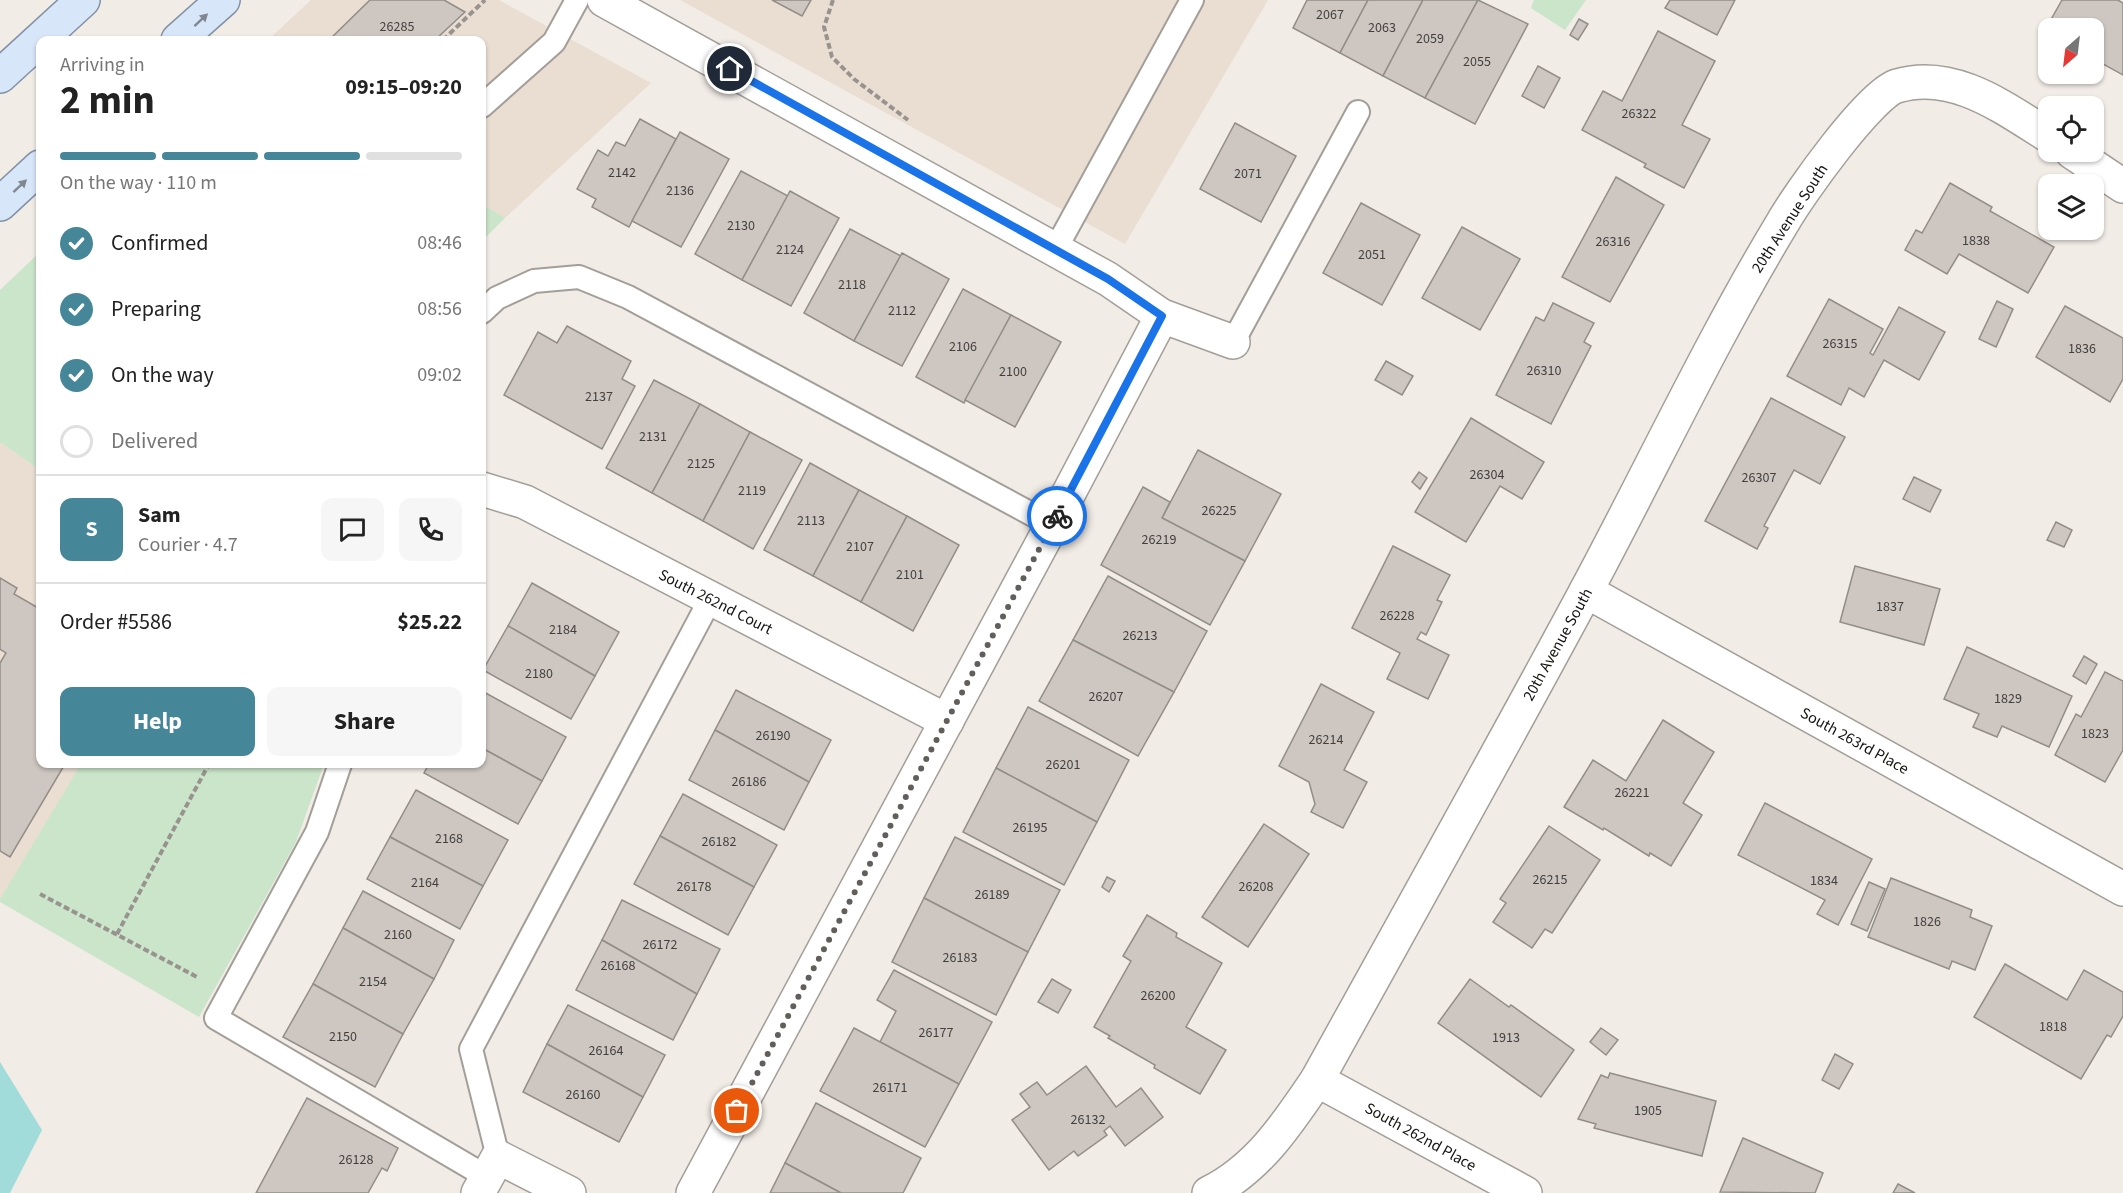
<!DOCTYPE html>
<meta charset="utf-8">
<style>
body{margin:0;font-family:"Source Sans 3",sans-serif;background:#f6f6f6;color:#222;height:100vh;display:flex;flex-direction:column;font-size:22px;white-space:nowrap}
*{box-sizing:border-box;margin:0}
p{font-size:20px;color:#767676}
.icon{flex:none;width:33px;height:33px;fill:none;stroke:currentColor;stroke-width:2;stroke-linecap:round;stroke-linejoin:round}
.map{position:relative;flex:1;overflow:hidden}
.side{position:absolute;left:36px;top:36px;width:450px;height:732px;display:flex;flex-direction:column;background:#fff;border-radius:12px;box-shadow:0 2px 4px #0004}
.side>*{flex:none}
.needle{width:39px;rotate:208deg}
.tools{position:absolute;left:2038px;top:18px;display:grid;gap:12px}
.tools a{display:grid;place-items:center;width:66px;height:66px;border-radius:12px;background:#fff;box-shadow:0 2px 4px #0004;font-size:30px}
.pin{position:absolute;display:grid;place-items:center;width:51px;height:51px;color:#fff;margin:-26px;border:3px solid #fff;border-radius:50%;box-shadow:0 2px 6px #0007}
.courier{position:absolute;display:grid;place-items:center;width:60px;height:60px;margin:-30px;border:4px solid #1a73e8;border-radius:50%;background:#fff;color:#222;box-shadow:0 2px 8px #0007}
.overview em{font-style:normal;font-weight:700}
.overview div{display:flex;flex-direction:column-reverse}
.overview{display:flex;align-items:center;justify-content:space-between;height:102px;padding:0 24px}
h1{font-size:39px;font-weight:700;line-height:45px}
.bar{display:grid;grid-template-columns:repeat(4,1fr);gap:9px 6px;align-content:center;height:72px;padding:0 24px}
.bar i{height:8px;border-radius:4px;background:#e0e0e0}
.bar .current{background:#458699}
.bar p{grid-column:span 4}
.line{display:flex;align-items:center;gap:15px;padding:0 24px;border-top:2px solid #e0e0e0}
.line div{flex:1}
.round{display:grid;place-items:center;flex:none;width:63px;height:63px;border-radius:12px;background:#f6f6f6}
ol{padding:0 24px;list-style:none}
li{display:flex;align-items:center;gap:18px;height:66px}
li p{margin-inline-start:auto}
li .icon{padding:6px;border-radius:50%;background:#458699;color:#fff;stroke-width:4}
li:last-child{color:#767676}
li i{width:33px;height:33px;border:3px solid #e0e0e0;border-radius:50%}
.primary-button{display:flex;gap:12px;margin-top:auto;padding:12px 24px}
.primary-button a{flex:1;height:69px;border-radius:12px;background:#458699;color:#fff;font-size:24px;font-weight:700;line-height:69px;text-align:center}
.primary-button a+a{background:#f6f6f6;color:#222}
.map>svg:first-child{display:block}
</style>
<div class="map">
<svg width="2123" height="1193" viewBox="0 0 2123 1193">
<rect width="100%" height="100%" fill="#f2ece6"/>
<g fill="#eaded2">
<path d="M311,0H499L651,83L505,218L482,204V40H268Z"/>
<path d="M680,0H1268L1125,244Z"/>
<path d="M0,442L40,470V764H82L0,899Z"/>
</g>
<g fill="#cae5c9">
<path d="M1534,0H1586L1565,30L1531,8Z"/>
<path d="M482,204L505,218L482,241Z"/>
<path d="M40,252V470L0,442V290Z"/>
<path d="M81,764H324L296,842L199,1017L0,902V899Z"/>
</g>
<path fill="#a1dbda" d="M0,1062L42,1130L10,1193H0Z"/>
<g fill="#cdc6c1" stroke="#938d88" stroke-width="1.5">
<path d="M370,0H444L465,12L435,40H329Z"/>
<path d="M772,0H811L802,16Z"/>
<path d="M1307,0H1368L1340,53L1293,28Z"/>
<path d="M1368,0H1423L1383,76L1340,53Z"/>
<path d="M1423,0H1478L1425,98L1383,76Z"/>
<path d="M1478,0L1528,24L1475,124L1425,98Z"/>
<path d="M1670,0H1735L1717,35L1665,8Z"/>
<path d="M2062,0H2118L2123,3V75L2094,59V28H2058L2049,23Z"/>
<path d="M1579,19L1588,24L1578,40L1570,35Z"/>
<path d="M1658,31L1715,61L1682,125L1710,139L1684,188L1644,167L1646,164L1582,130L1603,91L1622,101Z"/>
<path d="M1538,66L1560,78L1544,108L1522,96Z"/>
<path d="M640,119L676,139L629,227L592,207L596,199L577,189L598,150L608,156L616,142L625,146Z"/>
<path d="M1235,123L1296,156L1261,222L1200,189Z"/>
<path d="M680,132L729,159L681,247L632,221Z"/>
<path d="M741,171L788,196L742,280L695,254Z"/>
<path d="M1616,177L1664,205L1610,302L1562,277Z"/>
<path d="M1950,183L1992,207L1990,211L2054,247L2028,293L1959,254L1947,274L1905,250L1916,230L1922,233Z"/>
<path d="M790,191L839,218L791,306L742,280Z"/>
<path d="M1361,203L1420,235L1382,305L1323,273Z"/>
<path d="M1462,227L1520,259L1480,330L1422,298Z"/>
<path d="M850,229L901,256L854,341L804,313Z"/>
<path d="M902,253L949,279L902,366L854,341Z"/>
<path d="M963,289L1011,315L964,403L916,377Z"/>
<path d="M1829,299L1883,329L1870,353L1873,355L1899,307L1945,332L1919,380L1884,360L1864,397L1849,388L1841,405L1787,376Z"/>
<path d="M1997,301L2013,309L1996,347L1979,339Z"/>
<path d="M1553,303L1594,323L1584,342L1591,346L1551,424L1496,395L1536,317L1544,321Z"/>
<path d="M2065,306L2123,338V379L2110,402L2036,357Z"/>
<path d="M1011,315L1061,342L1015,427L965,400Z"/>
<path d="M567,326L631,361L622,379L635,386L602,449L504,395L538,332L557,343Z"/>
<path d="M1386,361L1413,376L1402,395L1375,380Z"/>
<path d="M654,380L700,404L652,493L606,468Z"/>
<path d="M1771,398L1845,437L1820,484L1794,470L1764,526L1768,528L1757,549L1705,521Z"/>
<path d="M700,404L750,432L703,521L652,493Z"/>
<path d="M1471,418L1544,462L1522,499L1500,486L1466,542L1415,512Z"/>
<path d="M750,432L802,460L753,549L703,521Z"/>
<path d="M1198,450L1281,494L1245,561L1162,518Z"/>
<path d="M810,463L859,490L813,576L764,550Z"/>
<path d="M1419,472L1427,478L1420,489L1412,482Z"/>
<path d="M1914,477L1941,490L1930,512L1903,499Z"/>
<path d="M1143,487L1170,502L1162,518L1245,561L1210,625L1101,565Z"/>
<path d="M859,490L907,516L861,602L813,576Z"/>
<path d="M907,516L959,545L913,631L861,602Z"/>
<path d="M2056,522L2072,530L2064,547L2047,540Z"/>
<path d="M1393,546L1450,575L1437,600L1442,602L1426,635L1421,632L1417,639L1449,655L1428,699L1387,679L1400,653L1352,628Z"/>
<path d="M1855,566L1940,589L1924,645L1840,622Z"/>
<path d="M1108,576L1207,631L1174,692L1073,640Z"/>
<path d="M0,578L17,588L14,594L40,609V764H65L10,857L0,851V663L6,653L0,649Z"/>
<path d="M532,583L619,632L595,676L508,626Z"/>
<path d="M508,626L595,676L571,719L483,670Z"/>
<path d="M1073,640L1174,692L1138,756L1039,701Z"/>
<path d="M1967,647L2072,696L2049,747L2002,726L1997,737L1973,727L1979,714L1944,699Z"/>
<path d="M2084,656L2097,664L2086,684L2073,676Z"/>
<path d="M2105,672L2123,681V750L2105,782L2055,755L2076,714L2081,717Z"/>
<path d="M1321,684L1374,712L1344,770L1367,782L1343,828L1311,812L1315,804L1309,782L1279,766Z"/>
<path d="M736,690L831,740L809,782L715,730Z"/>
<path d="M482,691L566,737L542,781L482,748Z"/>
<path d="M1028,707L1129,760L1097,822L996,768Z"/>
<path d="M1663,720L1714,752L1683,803L1702,815L1671,866L1650,853L1649,856L1604,828L1603,830L1564,807L1593,760L1626,781Z"/>
<path d="M715,730L809,782L784,830L689,780Z"/>
<path d="M482,748L542,781L518,824L424,773L429,764H482Z"/>
<path d="M996,768L1097,822L1064,885L963,832Z"/>
<path d="M416,790L508,840L483,886L390,837Z"/>
<path d="M683,794L777,845L754,887L660,836Z"/>
<path d="M1765,803L1872,859L1838,925L1817,914L1825,900L1738,855Z"/>
<path d="M1264,824L1309,854L1248,947L1202,917Z"/>
<path d="M1549,826L1600,860L1552,933L1545,929L1532,948L1493,922L1506,903L1500,899Z"/>
<path d="M660,836L754,887L728,935L634,884Z"/>
<path d="M390,837L483,886L460,929L367,879Z"/>
<path d="M955,837L1060,890L1028,952L924,898Z"/>
<path d="M1107,877L1115,881L1109,892L1102,887Z"/>
<path d="M1891,878L1972,910L1970,917L1992,926L1975,970L1952,961L1949,969L1868,937Z"/>
<path d="M1869,882L1885,889L1867,931L1851,924Z"/>
<path d="M363,891L454,940L434,979L343,928Z"/>
<path d="M924,898L1028,952L996,1015L892,962Z"/>
<path d="M622,900L720,949L697,994L602,940Z"/>
<path d="M1147,915L1177,933L1176,937L1222,963L1186,1027L1226,1050L1200,1094L1154,1068L1155,1065L1108,1038L1110,1036L1094,1027L1131,961L1123,956Z"/>
<path d="M343,928L434,979L403,1034L313,984Z"/>
<path d="M602,940L697,994L673,1040L576,990Z"/>
<path d="M2005,964L2067,1000L2084,970L2123,992V1016L2111,1037L2107,1035L2081,1079L1974,1017Z"/>
<path d="M894,970L992,1022L959,1084L880,1042L896,1011L877,1000Z"/>
<path d="M1052,979L1071,990L1058,1013L1038,1002Z"/>
<path d="M1470,979L1509,1007L1511,1005L1574,1050L1541,1097L1438,1023Z"/>
<path d="M313,984L403,1034L375,1087L283,1037Z"/>
<path d="M568,1005L665,1055L643,1097L547,1044Z"/>
<path d="M854,1028L959,1084L925,1147L820,1091Z"/>
<path d="M1601,1028L1618,1040L1606,1055L1590,1042Z"/>
<path d="M547,1044L643,1097L619,1142L523,1092Z"/>
<path d="M1835,1054L1853,1064L1839,1089L1822,1080Z"/>
<path d="M1086,1066L1116,1107L1141,1088L1163,1117L1125,1146L1110,1126L1104,1131L1107,1135L1078,1156L1074,1151L1049,1170L1012,1120L1030,1107L1020,1094L1037,1082L1047,1095Z"/>
<path d="M1610,1073L1716,1101L1702,1156L1594,1128L1596,1124L1578,1119L1601,1075L1608,1078Z"/>
<path d="M307,1098L398,1148L387,1171L382,1168L368,1193H256Z"/>
<path d="M816,1103L921,1158L903,1193H841L785,1163Z"/>
<path d="M1743,1138L1823,1173L1815,1193L1720,1192Z"/>
<path d="M785,1163L841,1193H770Z"/>
<path d="M1898,1184L1915,1193H1893Z"/>
</g>
<g fill="none" stroke-linecap="round" stroke-linejoin="round">
<g stroke="#a49e98" stroke-width="26">
<g id="service">
<path d="M482,106L554,42L577,0"/>
<path d="M1055,250L1192,0"/>
<path d="M482,312L497,298L534,281L579,277L628,297L1052,525"/>
<path d="M1233,342L1358,112"/>
<path d="M340,764L317,832L216,1018L487,1177"/>
<path d="M498,1157L471,1049L711,598"/>
</g>
</g>
<g stroke="#a49e98" stroke-width="36">
<g id="minor">
<path d="M604,0L1108,279L1162,316L1233,342"/>
<path d="M2072,152L2123,186"/>
<path d="M482,489L525,502L947,721"/>
<path d="M1586,591L2123,889"/>
<path d="M1317,1080L1525,1193"/>
<path d="M478,1193L498,1157L569,1193"/>
<path d="M693,1193L1052,525L1162,316"/>
<path d="M1209,1193C1258,1169 1288,1123 1317,1080C1407,917 1498,755 1586,591C1652,468 1711,341 1783,222C1799,194 1870,94 1897,86C1953,69 2004,108 2049,136"/>
</g>
</g>
<g stroke="#8291a6" stroke-width="36">
<g id="primary">
<path d="M178,40L223,0"/>
<path d="M0,76L83,0"/>
<path d="M0,204L40,167"/>
</g>
</g>
<g stroke="#98938f" stroke-width="4" stroke-dasharray="6 3" stroke-linecap="butt">
<path d="M833,0L824,27L832,57L854,79L908,120"/>
<path d="M443,40L485,0"/>
<path d="M40,894L199,978"/>
<path d="M117,934L209,764"/>
</g>
<use href="#service" stroke="#fff" stroke-width="22"/>
<use href="#minor" stroke="#fff" stroke-width="33"/>
<use href="#primary" stroke="#d8e6fa" stroke-width="33"/>
</g>
<defs><path id="oneway-solid" d="M-6-.8H1V-3.2L6.5 0L1 3.2V.8H-6Z" transform="scale(1.5)"/></defs>
<g fill="#808791">
<use href="#oneway-solid" transform="translate(201 20) rotate(-43)"/>
<use href="#oneway-solid" transform="translate(20 186) rotate(-43)"/>
</g>
<g fill="none" stroke-linecap="round" stroke-linejoin="round">
<path stroke="#625e5b" stroke-width="6" stroke-dasharray="0 10.8" d="M737,1111L1057,516"/>
<path stroke="#1a73e8" stroke-width="8" d="M730,69L1108,279L1162,316L1057,516"/>
</g>
<g text-anchor="middle" stroke-width="4.5" stroke-linejoin="round" paint-order="stroke">
<g font-size="14" fill="#423f3c">
<text x="1330" y="19">2067</text>
<text x="397" y="31">26285</text>
<text x="1382" y="32">2063</text>
<text x="1430" y="43">2059</text>
<text x="1477" y="66">2055</text>
<text x="1639" y="118">26322</text>
<text x="622" y="177">2142</text>
<text x="1248" y="178">2071</text>
<text x="680" y="195">2136</text>
<text x="741" y="230">2130</text>
<text x="1976" y="245">1838</text>
<text x="1613" y="246">26316</text>
<text x="790" y="254">2124</text>
<text x="1372" y="259">2051</text>
<text x="852" y="289">2118</text>
<text x="902" y="315">2112</text>
<text x="1840" y="348">26315</text>
<text x="963" y="351">2106</text>
<text x="2082" y="353">1836</text>
<text x="1544" y="375">26310</text>
<text x="1013" y="376">2100</text>
<text x="599" y="401">2137</text>
<text x="653" y="441">2131</text>
<text x="701" y="468">2125</text>
<text x="1487" y="479">26304</text>
<text x="1759" y="482">26307</text>
<text x="752" y="495">2119</text>
<text x="1219" y="515">26225</text>
<text x="811" y="525">2113</text>
<text x="1159" y="544">26219</text>
<text x="860" y="551">2107</text>
<text x="910" y="579">2101</text>
<text x="1890" y="611">1837</text>
<text x="1397" y="620">26228</text>
<text x="563" y="634">2184</text>
<text x="1140" y="640">26213</text>
<text x="539" y="678">2180</text>
<text x="1106" y="701">26207</text>
<text x="2008" y="703">1829</text>
<text x="2095" y="738">1823</text>
<text x="773" y="740">26190</text>
<text x="1326" y="744">26214</text>
<text x="1063" y="769">26201</text>
<text x="749" y="786">26186</text>
<text x="1632" y="797">26221</text>
<text x="1030" y="832">26195</text>
<text x="449" y="843">2168</text>
<text x="719" y="846">26182</text>
<text x="1550" y="884">26215</text>
<text x="1824" y="885">1834</text>
<text x="425" y="887">2164</text>
<text x="694" y="891">26178</text>
<text x="1256" y="891">26208</text>
<text x="992" y="899">26189</text>
<text x="1927" y="926">1826</text>
<text x="398" y="939">2160</text>
<text x="660" y="949">26172</text>
<text x="960" y="962">26183</text>
<text x="618" y="970">26168</text>
<text x="373" y="986">2154</text>
<text x="1158" y="1000">26200</text>
<text x="2053" y="1031">1818</text>
<text x="936" y="1037">26177</text>
<text x="343" y="1041">2150</text>
<text x="1506" y="1042">1913</text>
<text x="606" y="1055">26164</text>
<text x="890" y="1092">26171</text>
<text x="583" y="1099">26160</text>
<text x="1648" y="1115">1905</text>
<text x="1088" y="1124">26132</text>
<text x="356" y="1164">26128</text>
</g>
<g font-size="16" fill="#141210" stroke="#fff">
<text transform="translate(1789 218) rotate(-57)" y="6">20th Avenue South</text>
<text transform="translate(716 601) rotate(27)" y="6">South 262nd Court</text>
<text transform="translate(1557 644) rotate(-61)" y="6">20th Avenue South</text>
<text transform="translate(1855 740) rotate(29)" y="6">South 263rd Place</text>
<text transform="translate(1421 1136) rotate(29)" y="6">South 262nd Place</text>
</g>
</g>
</svg>
<div class="tools">
<a><svg class="needle" viewBox="-14 -14 28 28"><path d="M0-13l5 13h-10z" fill="#e53935"/><path d="M0 13l5-13h-10z" fill="#767676"/></svg></a>
<a><svg class="icon" aria-label="locate" viewBox="0 0 24 24"><circle cx="12" cy="12" r="6"/><path d="M12 2v4M12 18v4M2 12h4M18 12h4"/></svg></a>
<a><svg class="icon" aria-label="layers" viewBox="0 0 24 24"><path d="M12 4l9 5-9 5-9-5zM3 14l9 5 9-5"/></svg></a>
</div>
<div class="pin" style="left:737px;top:1111px;background:#ea580c"><svg class="icon" aria-label="bag" viewBox="0 0 24 24"><path d="M5 8h14l-1 12H6zM9 8a3 3 0 0 1 6 0"/></svg></div>
<div class="pin" style="left:730px;top:69px;background:#1f2937"><svg class="icon" aria-label="home" viewBox="0 0 24 24"><path d="M3 11l9-7 9 7M6 9v11h12V9"/></svg></div>
<div class="courier" style="left:1057px;top:516px"><svg class="icon" aria-label="bike" viewBox="0 0 24 24"><circle cx="6" cy="16" r="4"/><circle cx="18" cy="16" r="4"/><path d="M6 16l4-8h5l3 8M10 8l3 8H6M13 5h3"/></svg></div>
<section class="side">
<div class="overview"><div><h1>2 min</h1><p>Arriving in</p></div><em>09:15–09:20</em></div>
<div class="bar"><i class="current"></i><i class="current"></i><i class="current"></i><i></i><p>On the way · 110 m</p></div>
<ol>
<li><svg class="icon" aria-label="check" viewBox="0 0 24 24"><path d="M5 12l5 5 9-10"/></svg>Confirmed<p>08:46</p></li>
<li><svg class="icon" aria-label="check" viewBox="0 0 24 24"><path d="M5 12l5 5 9-10"/></svg>Preparing<p>08:56</p></li>
<li><svg class="icon" aria-label="check" viewBox="0 0 24 24"><path d="M5 12l5 5 9-10"/></svg>On the way<p>09:02</p></li>
<li><i></i>Delivered</li>
</ol>
<div class="line" style="height:108px"><b class="round" style="background:#458699;color:#fff">S</b><div><b>Sam</b><p>Courier · 4.7</p></div><a class="round"><svg class="icon" aria-label="chat" viewBox="0 0 24 24"><path d="M4 5h16v11H9l-5 4z"/></svg></a><a class="round"><svg class="icon" aria-label="phone" viewBox="0 0 24 24"><path d="M5 4h4l2 5-3 2q2 4 5 5l2-3 5 2v4C11 20 4 13 5 4z"/></svg></a></div>
<div class="line" style="height:78px"><div>Order #5586</div><b>$25.22</b></div>
<div class="primary-button"><a>Help</a><a>Share</a></div>
</section>
</div>
